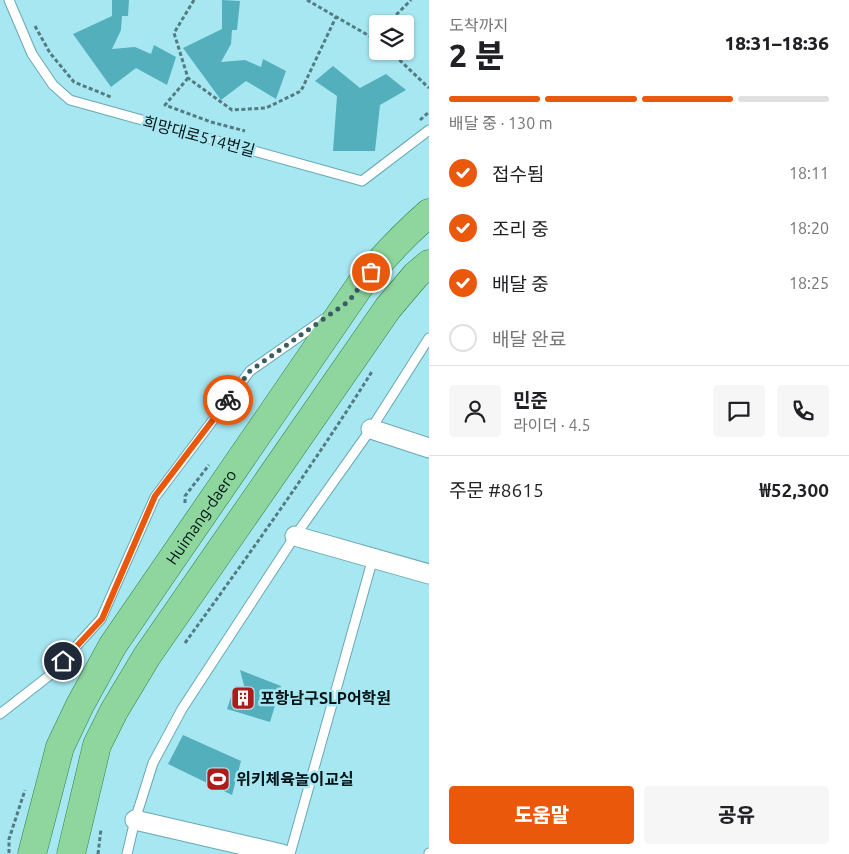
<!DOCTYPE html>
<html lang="ko">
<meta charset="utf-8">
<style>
body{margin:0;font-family:Ubuntu,"Noto Sans KR",sans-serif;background:#f6f6f6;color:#202124;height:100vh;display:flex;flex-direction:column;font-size:19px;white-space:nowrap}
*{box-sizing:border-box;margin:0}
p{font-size:16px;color:#757577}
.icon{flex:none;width:28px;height:28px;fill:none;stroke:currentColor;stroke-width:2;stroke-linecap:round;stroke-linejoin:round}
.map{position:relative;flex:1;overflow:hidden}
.sheet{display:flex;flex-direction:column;background:#fff;width:420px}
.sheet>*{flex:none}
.tools{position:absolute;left:369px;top:15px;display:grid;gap:10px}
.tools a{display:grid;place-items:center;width:45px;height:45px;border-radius:5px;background:#fff;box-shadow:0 1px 4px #0004;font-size:25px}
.pin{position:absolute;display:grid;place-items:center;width:42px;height:42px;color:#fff;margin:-21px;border:2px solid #fff;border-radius:50%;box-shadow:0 1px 5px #0007}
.courier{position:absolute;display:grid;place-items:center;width:50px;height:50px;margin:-25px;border:4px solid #ea580c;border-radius:50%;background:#fff;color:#222;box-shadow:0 1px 6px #0007}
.headline em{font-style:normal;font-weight:800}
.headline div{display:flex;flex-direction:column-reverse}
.headline{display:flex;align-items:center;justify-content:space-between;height:85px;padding:0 20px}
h1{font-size:32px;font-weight:800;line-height:38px}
.bar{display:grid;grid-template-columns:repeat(4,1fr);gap:8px 5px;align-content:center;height:60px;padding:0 20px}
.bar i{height:6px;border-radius:4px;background:#e0e0e0}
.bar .selected{background:#ea580c}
.bar p{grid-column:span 4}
.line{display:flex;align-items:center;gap:12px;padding:0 20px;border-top:1px solid #e0e0e0}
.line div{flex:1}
.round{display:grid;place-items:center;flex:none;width:52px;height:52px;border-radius:5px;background:#f6f6f6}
ol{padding:0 20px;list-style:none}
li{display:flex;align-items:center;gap:15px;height:55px}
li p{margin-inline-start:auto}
li .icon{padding:5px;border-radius:50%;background:#ea580c;color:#fff;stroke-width:4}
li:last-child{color:#757577}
li i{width:28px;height:28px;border:2px solid #e0e0e0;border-radius:50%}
.primary-button{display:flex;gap:10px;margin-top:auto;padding:10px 20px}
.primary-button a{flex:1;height:58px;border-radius:5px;background:#ea580c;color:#fff;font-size:20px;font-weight:800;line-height:58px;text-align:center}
.primary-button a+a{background:#f6f6f6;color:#202124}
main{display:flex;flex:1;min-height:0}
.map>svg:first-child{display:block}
</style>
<main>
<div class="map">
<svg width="429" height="854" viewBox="0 0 429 854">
<rect width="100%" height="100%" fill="#a7e7f1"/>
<g fill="#54afbc">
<path d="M112,0H129L128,16H122L121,30L112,49L135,47L151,54L154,45L176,57L167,85L136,68L111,87L73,34L112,16Z"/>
<path d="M222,0L240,1L237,30H232L231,44L221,62L245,60L261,67L263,59L286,71L276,99L246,81L221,100L183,48L222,29Z"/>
<path d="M333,66L360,88L386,74L406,90L380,105L375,151H333L337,96L315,81Z"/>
<path d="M240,670L281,686L270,722L227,709L234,688L246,693Z"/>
<path d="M183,735L241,761L232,795L168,764Z"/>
</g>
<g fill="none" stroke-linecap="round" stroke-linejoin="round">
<g stroke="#69a8b1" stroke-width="11">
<g id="lane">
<path d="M9,0L32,54L53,85L70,100L362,181L429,130"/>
<path d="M0,714L50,675L101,619L155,497L250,371L327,317"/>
<path d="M127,854L135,820L153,763L182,709L295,536L371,429L429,338"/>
<path d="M290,854L373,558"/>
<path d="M429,854V853"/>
</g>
</g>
<g stroke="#69a8b1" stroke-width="21">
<g id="street">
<path d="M371,429L429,448"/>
<path d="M295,536L429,574"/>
<path d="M135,820L282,854"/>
</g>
</g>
<g stroke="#2b8044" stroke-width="29">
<g id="primary">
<path id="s1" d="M32,854L60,747L80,705L113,645L361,284C382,258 404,235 429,213"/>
<path d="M71,854L97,745L114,711L147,656L388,308L416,275L429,264"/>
</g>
</g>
<g stroke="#527c82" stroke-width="3" stroke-dasharray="4 2.5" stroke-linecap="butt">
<path d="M194,0L174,33L188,78L232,110L266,108L301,91L336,17"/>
<path d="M307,0L378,41"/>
<path d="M387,24L411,0"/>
<path d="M35,26L50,53L74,82L111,97"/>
<path d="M373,39L378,34"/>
<path d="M390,51L429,88"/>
<path d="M188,78L165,105L211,122L245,131"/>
<path d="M420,120L429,112"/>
<path d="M185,503V496L209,465"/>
<path d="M185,643C250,553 314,464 373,370"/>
<path d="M9,853V839L25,790"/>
<path d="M98,854L101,829"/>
</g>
<use href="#lane" stroke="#fff" stroke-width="9"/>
<use href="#street" stroke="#fff" stroke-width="19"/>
<use href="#primary" stroke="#8ed69d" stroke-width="28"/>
</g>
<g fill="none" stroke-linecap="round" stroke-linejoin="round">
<path stroke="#3a5d63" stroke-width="5" stroke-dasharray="0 9" d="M228,400L250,371L349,301L371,272"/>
<path stroke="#ea580c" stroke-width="6" d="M63,661L102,619L155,496L228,400"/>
</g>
<defs>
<g id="building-square" transform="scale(1.25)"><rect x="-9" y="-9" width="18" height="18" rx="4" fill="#ad1b1b" stroke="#a7e7f1"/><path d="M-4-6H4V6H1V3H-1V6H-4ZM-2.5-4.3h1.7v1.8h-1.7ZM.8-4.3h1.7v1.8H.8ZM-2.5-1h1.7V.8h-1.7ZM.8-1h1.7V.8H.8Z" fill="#fff"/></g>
<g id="stadium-square" transform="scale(1.25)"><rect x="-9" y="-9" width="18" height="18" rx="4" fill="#ad1b1b" stroke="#a7e7f1"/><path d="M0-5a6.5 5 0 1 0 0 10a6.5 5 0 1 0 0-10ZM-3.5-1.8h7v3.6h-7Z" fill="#fff"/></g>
</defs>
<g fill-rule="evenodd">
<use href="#building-square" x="243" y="698"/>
<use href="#stadium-square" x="218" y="779"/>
</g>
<g text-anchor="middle" stroke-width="5" stroke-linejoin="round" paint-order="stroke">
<g font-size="16" fill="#001316" stroke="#a7e7f1">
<text transform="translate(199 136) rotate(15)" y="6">희망대로514번길</text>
<text dy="6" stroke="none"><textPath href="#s1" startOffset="381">Huimang-daero</textPath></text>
</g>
<g font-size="16" font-weight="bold" fill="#001316" stroke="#a7e7f1" text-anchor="start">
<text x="260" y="704">포항남구SLP어학원</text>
<text x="236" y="785">위키체육놀이교실</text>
</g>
</g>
</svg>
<div class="tools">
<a><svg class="icon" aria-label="layers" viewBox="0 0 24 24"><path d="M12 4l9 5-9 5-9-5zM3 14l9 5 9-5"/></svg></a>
</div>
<div class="pin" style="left:371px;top:272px;background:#ea580c"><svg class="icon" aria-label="bag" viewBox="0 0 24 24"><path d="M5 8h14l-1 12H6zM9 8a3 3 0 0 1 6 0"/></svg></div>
<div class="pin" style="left:63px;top:661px;background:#1f2937"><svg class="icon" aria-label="home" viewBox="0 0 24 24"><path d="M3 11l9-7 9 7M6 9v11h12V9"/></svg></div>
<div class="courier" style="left:228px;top:400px"><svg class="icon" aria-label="bike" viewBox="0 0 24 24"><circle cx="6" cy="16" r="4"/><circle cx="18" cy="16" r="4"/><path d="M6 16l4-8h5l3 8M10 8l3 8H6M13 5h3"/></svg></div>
</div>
<section class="sheet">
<div class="headline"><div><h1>2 분</h1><p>도착까지</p></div><em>18:31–18:36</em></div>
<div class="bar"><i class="selected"></i><i class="selected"></i><i class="selected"></i><i></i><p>배달 중 · 130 m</p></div>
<ol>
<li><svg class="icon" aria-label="check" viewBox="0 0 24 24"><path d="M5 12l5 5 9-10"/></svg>접수됨<p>18:11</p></li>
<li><svg class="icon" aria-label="check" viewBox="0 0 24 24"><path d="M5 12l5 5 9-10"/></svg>조리 중<p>18:20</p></li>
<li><svg class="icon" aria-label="check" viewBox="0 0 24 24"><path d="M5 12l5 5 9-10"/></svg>배달 중<p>18:25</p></li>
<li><i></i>배달 완료</li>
</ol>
<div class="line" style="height:90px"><a class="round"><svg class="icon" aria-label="person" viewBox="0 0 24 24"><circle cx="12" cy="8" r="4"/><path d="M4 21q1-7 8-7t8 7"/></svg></a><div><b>민준</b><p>라이더 · 4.5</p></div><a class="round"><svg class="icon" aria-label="chat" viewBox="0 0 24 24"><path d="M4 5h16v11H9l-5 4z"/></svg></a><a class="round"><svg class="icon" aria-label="phone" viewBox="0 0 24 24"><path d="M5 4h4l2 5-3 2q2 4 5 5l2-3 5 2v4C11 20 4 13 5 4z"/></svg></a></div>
<div class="line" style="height:65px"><div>주문 #8615</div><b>₩52,300</b></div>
<div class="primary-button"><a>도움말</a><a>공유</a></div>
</section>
</main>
